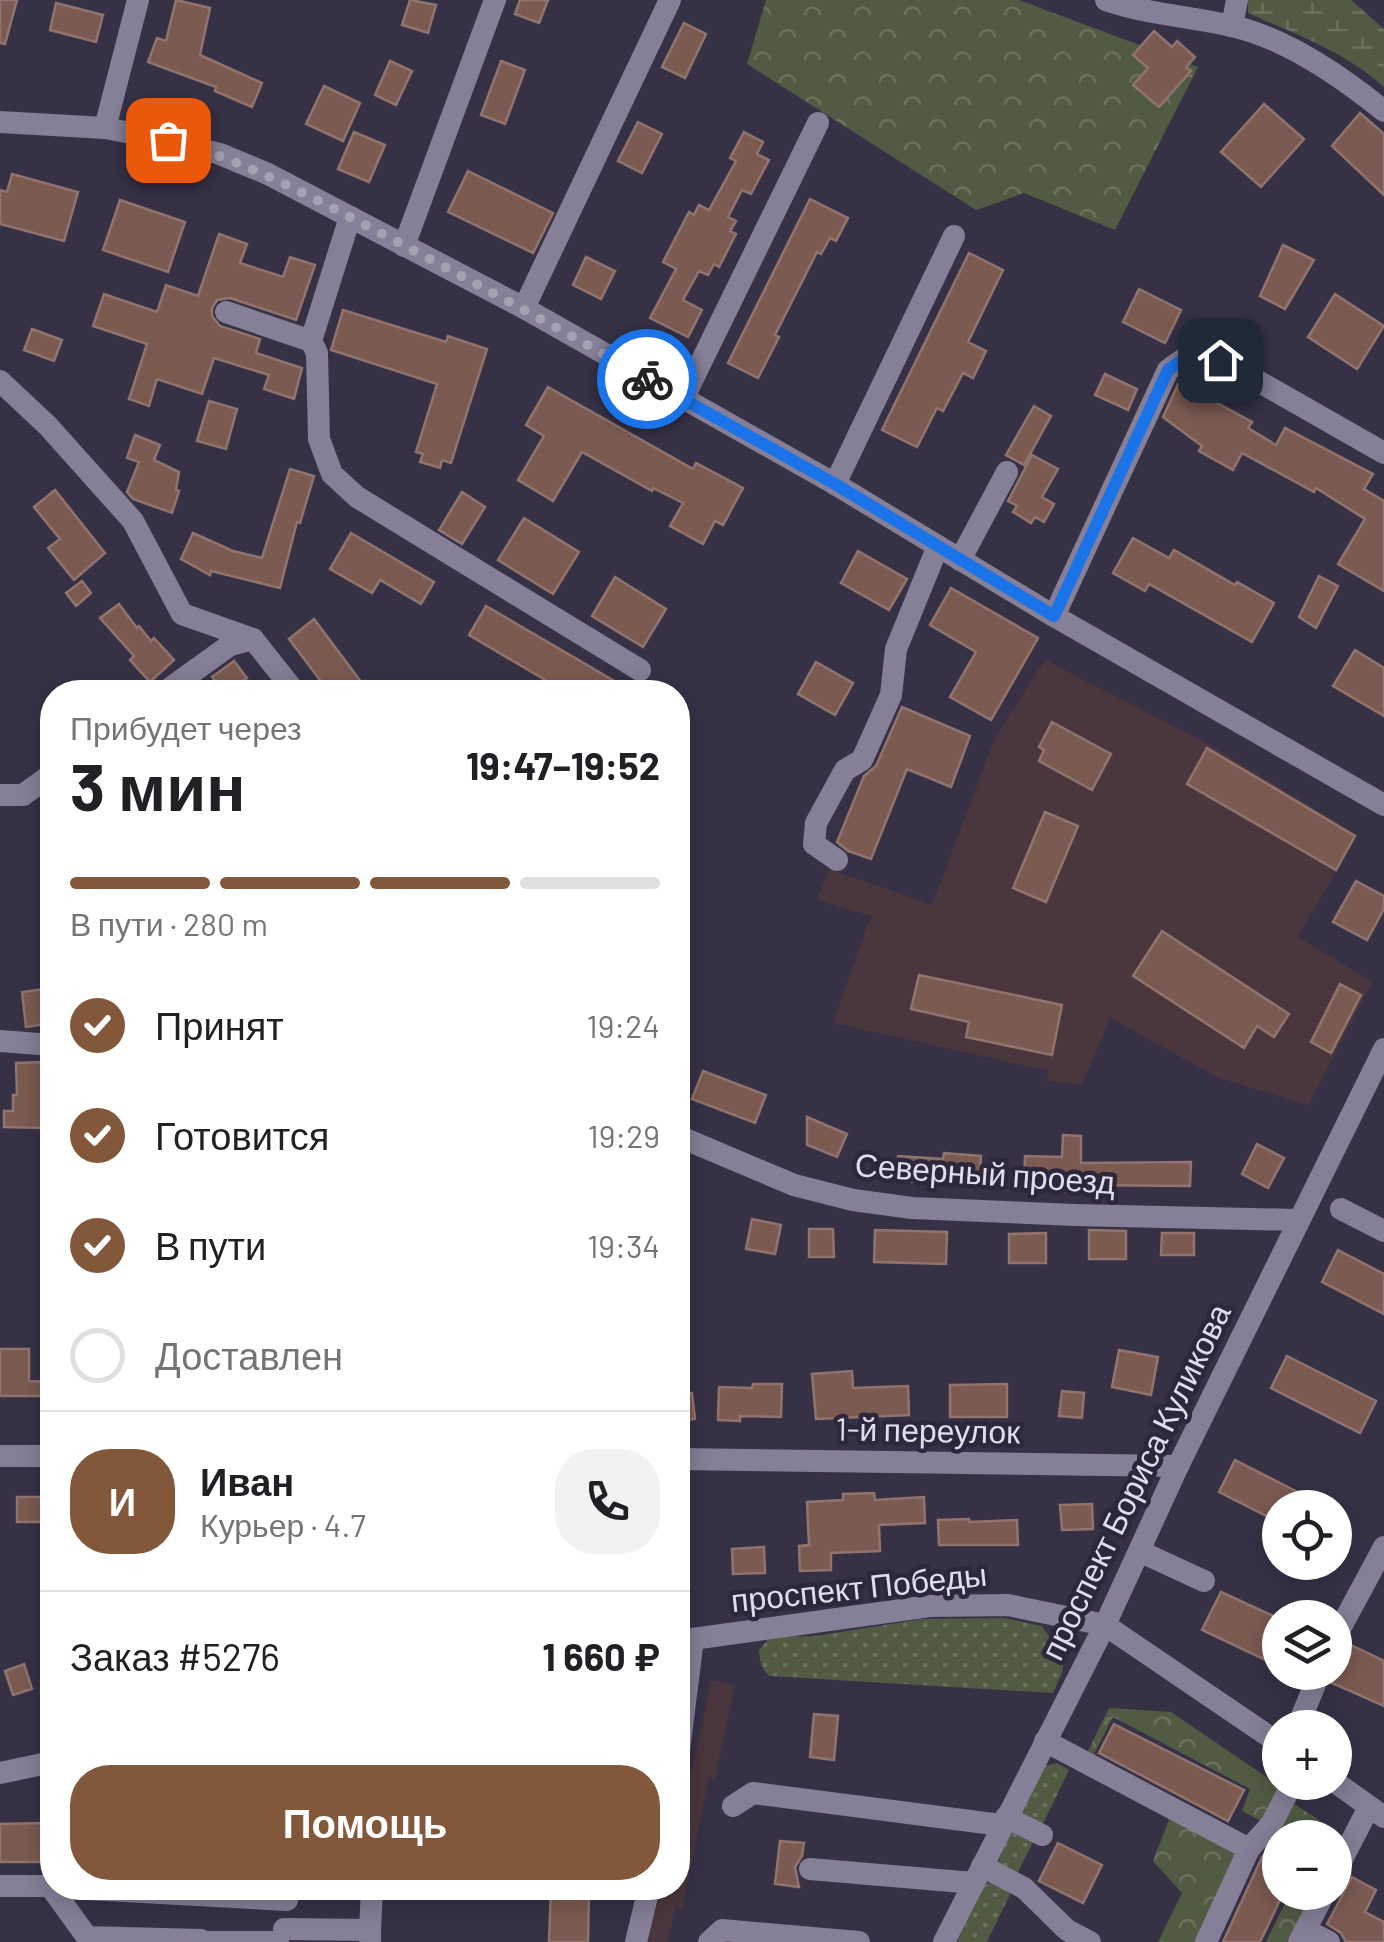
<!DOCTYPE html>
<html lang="ru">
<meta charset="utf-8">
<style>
body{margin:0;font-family:Barlow,sans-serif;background:#f2f2f2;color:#202124;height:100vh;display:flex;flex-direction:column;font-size:38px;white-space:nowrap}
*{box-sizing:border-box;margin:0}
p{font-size:32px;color:#757577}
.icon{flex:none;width:55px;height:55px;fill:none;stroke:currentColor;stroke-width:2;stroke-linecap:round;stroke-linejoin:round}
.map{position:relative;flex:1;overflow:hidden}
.panel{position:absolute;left:40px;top:680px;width:650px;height:1220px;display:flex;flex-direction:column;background:#fff;border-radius:40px;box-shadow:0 5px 25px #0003}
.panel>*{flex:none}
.controls{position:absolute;left:1262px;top:1490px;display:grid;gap:20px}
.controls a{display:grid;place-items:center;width:90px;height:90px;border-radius:50%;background:#fff;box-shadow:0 5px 25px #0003;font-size:50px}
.pin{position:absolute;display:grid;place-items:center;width:85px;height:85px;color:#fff;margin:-42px;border-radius:20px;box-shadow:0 5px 15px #0006}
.courier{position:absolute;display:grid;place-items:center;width:100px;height:100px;margin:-50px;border:8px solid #1a73e8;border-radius:50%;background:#fff;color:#222;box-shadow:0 2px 12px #0007}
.head em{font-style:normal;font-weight:700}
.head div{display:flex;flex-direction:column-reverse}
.head{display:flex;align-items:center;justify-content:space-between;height:170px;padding:0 30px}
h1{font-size:65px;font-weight:700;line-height:75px}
.bar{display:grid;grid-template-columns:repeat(4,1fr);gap:15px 10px;align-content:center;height:120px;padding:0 30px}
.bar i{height:12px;border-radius:8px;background:#e0e0e0}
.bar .active{background:#83583a}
.bar p{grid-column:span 4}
.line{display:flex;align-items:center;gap:25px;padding:0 30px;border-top:2px solid #e0e0e0}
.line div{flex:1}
.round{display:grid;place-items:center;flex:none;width:105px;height:105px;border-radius:40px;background:#f2f2f2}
ol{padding:0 30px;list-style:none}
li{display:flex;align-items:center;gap:30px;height:110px}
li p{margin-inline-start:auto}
li .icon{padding:10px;border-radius:50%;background:#83583a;color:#fff;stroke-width:4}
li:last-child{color:#757577}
li i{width:55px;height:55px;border:5px solid #e0e0e0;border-radius:50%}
.action{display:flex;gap:20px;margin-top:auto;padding:20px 30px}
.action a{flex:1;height:115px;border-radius:40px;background:#83583a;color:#fff;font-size:40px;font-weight:700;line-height:115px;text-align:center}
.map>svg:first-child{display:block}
</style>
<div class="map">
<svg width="1384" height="1942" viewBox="0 0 1384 1942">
<defs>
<pattern id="grass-dots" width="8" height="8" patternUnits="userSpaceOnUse" patternTransform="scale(2.5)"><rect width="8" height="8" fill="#515b43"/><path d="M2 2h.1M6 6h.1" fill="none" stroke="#6a725e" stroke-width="1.8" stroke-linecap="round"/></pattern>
<pattern id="forest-crowns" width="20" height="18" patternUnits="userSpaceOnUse" patternTransform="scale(2.5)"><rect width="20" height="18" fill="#515b43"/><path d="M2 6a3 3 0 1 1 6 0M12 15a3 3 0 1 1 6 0" fill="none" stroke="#6a725e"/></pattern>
<pattern id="wetland-marsh" width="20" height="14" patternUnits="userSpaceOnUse" patternTransform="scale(2.5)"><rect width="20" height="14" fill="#515b43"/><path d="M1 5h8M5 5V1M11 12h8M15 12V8" fill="none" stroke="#6a725e"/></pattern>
</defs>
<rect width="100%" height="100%" fill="#373146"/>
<g fill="#4a363d">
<path d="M1045,660L1208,744L1357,835L1298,937L1372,982L1308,1105L1219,1078L1110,1018L1082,1085L1047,1081L1049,1071L833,1023L871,916L817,900L829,869L932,905L995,738Z"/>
<path d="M711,1680L735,1685L715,1779L709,1778L682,1909L675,1908L668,1942H645L653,1902L659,1903L662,1888H678V1814L687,1770L692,1771Z"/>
</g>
<g fill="url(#grass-dots)">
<path d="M1004,1618L1042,1626L1064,1659L1062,1673L1053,1693L770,1676C761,1669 760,1662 759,1650L770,1637L816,1636L922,1619Z"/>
<path d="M1057,1763L1069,1770L1041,1828L1021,1813L1045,1766Z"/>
<path d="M1012,1829L1036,1836L1016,1876L996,1866Z"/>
<path d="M995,1879L1013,1888L987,1942H957L985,1885Z"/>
</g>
<g fill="url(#forest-crowns)">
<path d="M766,0H1019L1198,67L1115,230L1024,193L976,210L747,64Z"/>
<path d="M1109,1708L1171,1712L1284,1789L1265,1823L1242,1811L1250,1789L1113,1717L1092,1758L1086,1755Z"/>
<path d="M1293,1803L1343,1836L1335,1851V1838L1281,1837L1276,1834Z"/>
<path d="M1170,1817L1240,1851L1198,1942H1158L1182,1893L1153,1861Z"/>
<path d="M1290,1893H1313L1287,1942H1266Z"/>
</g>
<path fill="url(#wetland-marsh)" d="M1248,0H1351L1384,29V87C1347,53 1293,33 1248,13Z"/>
<g fill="#7b5a51" stroke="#90746d" stroke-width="2.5">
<path d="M0,0H17L5,44L0,43Z"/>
<path d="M176,0L210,8L200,55L262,83L252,107L215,91L216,87L148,62L157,38L166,41Z"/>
<path d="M410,0L436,5L428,33L402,25Z"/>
<path d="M520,0H548L539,23L515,14Z"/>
<path d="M56,3L103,15L96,42L50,30Z"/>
<path d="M684,23L706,34L685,78L662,67Z"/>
<path d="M1154,31L1172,47L1177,41L1195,57L1186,67L1191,71L1159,107L1133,85L1148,68L1133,55Z"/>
<path d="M390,61L412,71L396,105L375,95Z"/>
<path d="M501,61L525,70L505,124L481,115Z"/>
<path d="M324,86L360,103L343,141L306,124Z"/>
<path d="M1264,104L1304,139L1261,187L1221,152Z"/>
<path d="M1360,113L1384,134V195L1332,146Z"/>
<path d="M638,122L662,134L642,173L618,161Z"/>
<path d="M354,132L385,145L369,182L338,169Z"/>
<path d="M744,132L763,142L757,154L769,160L751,194L742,190L728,217L736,221L730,231L736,234L719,267L714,264L708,275L699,271L683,300L702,310L688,337L650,318L676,269L663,262L689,212L694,215L699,205L709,210L736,161L730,158Z"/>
<path d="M468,171L553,213L533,253L448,212Z"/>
<path d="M12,174L78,192L64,241L0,224V190L7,192Z"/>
<path d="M810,199L848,218L836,241L830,238L821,254L817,252L775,335L779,337L758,378L728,363Z"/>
<path d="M120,200L185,222L168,272L103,250Z"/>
<path d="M219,234L247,244L240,263L283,277L290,257L315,265L296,320L230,298L217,300L212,308V316L220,326L260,339L256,353L302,368L294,399L264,389L269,375L214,358L202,394L157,379L149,406L129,399L147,344L93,326L104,294L157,312L166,285L198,296Z"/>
<path d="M1283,245L1314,260L1285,309L1260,296Z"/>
<path d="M969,253L1003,270L968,342L986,351L973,378L963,373L943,411L937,408L917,447L882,430Z"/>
<path d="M586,257L615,271L601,299L573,285Z"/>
<path d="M1139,289L1181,310L1165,343L1123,322Z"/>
<path d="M1335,294L1384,326L1357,369L1308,337Z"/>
<path d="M343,310L446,342L448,336L487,349L451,463L442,460L440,468L420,462L423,454L416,452L437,384L331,350Z"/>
<path d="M32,329L62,340L54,361L24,350Z"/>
<path d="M1105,374L1137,389L1128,410L1095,395Z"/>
<path d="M1186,376L1212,389L1208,398L1252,422L1248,428L1276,445L1285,428L1373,474L1364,489L1384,501V591L1338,564L1365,519L1316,488L1314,492L1242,453L1233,470L1199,451L1202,446L1163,417L1180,380Z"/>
<path d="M548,387L693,469L696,463L743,488L723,525L715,521L703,544L670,526L683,503L653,488L652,491L582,452L553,501L518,480L544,436L526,425Z"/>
<path d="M209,401L237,409L226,449L197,441Z"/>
<path d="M1034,406L1051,416L1024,465L1006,455Z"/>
<path d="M135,435L160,445L154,460L179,472L176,490L179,491L172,513L133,499L127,492L139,462L127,458Z"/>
<path d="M1032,455L1058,469L1042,497L1054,504L1044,522L1035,517L1031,523L1013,512L1017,506L1008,501Z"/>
<path d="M290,469L314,476L300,523L297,522L280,588L211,571L210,575L181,559L193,533L233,551L262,558Z"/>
<path d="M55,490L105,553L74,580L48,548L60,539L34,507Z"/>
<path d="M462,492L485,507L462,544L439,530Z"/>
<path d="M524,518L579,552L553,594L498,560Z"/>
<path d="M351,533L434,582L421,604L380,580L372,593L330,569Z"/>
<path d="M1133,538L1169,558L1174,550L1235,585L1237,582L1274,603L1252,642L1149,584L1145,591L1113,573Z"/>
<path d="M858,551L907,579L889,610L841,583Z"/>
<path d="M1319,576L1338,586L1316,628L1299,617Z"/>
<path d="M615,577L666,609L643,647L592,616Z"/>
<path d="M82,581L91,593L76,606L66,593Z"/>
<path d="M951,588L1038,638L991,720L950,697L976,652L930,625Z"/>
<path d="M119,604L137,628L139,626L151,641L154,638L174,660L150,682L130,660L134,656L100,618Z"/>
<path d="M486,606L570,655L633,692H547L552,684L469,635Z"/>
<path d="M314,619L362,683L350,692H329L289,639Z"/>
<path d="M1355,650L1384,668V716L1333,686Z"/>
<path d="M234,661L247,678L229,692H224L212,677Z"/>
<path d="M816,662L853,683L835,715L798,694Z"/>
<path d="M902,707L970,736L951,787L907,769L871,859L848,851L837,842L864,776L876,766Z"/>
<path d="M1052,722L1111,754L1092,790L1039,761L1044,750L1039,747Z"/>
<path d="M1207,748L1355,836L1336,870L1187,784Z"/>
<path d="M1045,812L1078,826L1046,902L1013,888Z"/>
<path d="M1356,881L1384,896V909L1367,940L1333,922Z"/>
<path d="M1162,931L1289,1014L1274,1037L1257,1026L1244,1048L1133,976Z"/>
<path d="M919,975L1062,1005L1052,1055L966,1037L969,1022L911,1009Z"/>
<path d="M1340,984L1361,995L1331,1053L1311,1042Z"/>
<path d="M52,988V1023L26,1027L22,992Z"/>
<path d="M43,1062L44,1096H52V1115H45V1128L4,1127V1111H13V1095H17L16,1063Z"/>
<path d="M703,1071L766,1095L755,1123L692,1099Z"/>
<path d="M807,1117L847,1134L837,1157L807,1145Z"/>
<path d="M1063,1135L1081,1136V1163L1191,1162L1190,1186L1080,1185V1192L1061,1191V1187L1024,1186L1025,1156L1062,1157Z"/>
<path d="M1257,1144L1284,1158L1268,1188L1242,1174Z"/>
<path d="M944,1153L981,1156L979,1185L896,1181L898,1156L943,1159Z"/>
<path d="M752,1219L781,1225L775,1254L746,1249Z"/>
<path d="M809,1229H833L834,1257H809Z"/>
<path d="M875,1230L947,1232L946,1264L874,1262Z"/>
<path d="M1089,1230L1126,1231V1259H1089Z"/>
<path d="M1046,1233V1263H1009V1234Z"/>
<path d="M1162,1233H1194V1255H1161Z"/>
<path d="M1338,1250L1384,1274V1314L1322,1282Z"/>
<path d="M0,1349H29V1381L52,1382V1396H0Z"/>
<path d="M1119,1350L1158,1357L1151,1395L1112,1387Z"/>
<path d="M1287,1356L1376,1401L1360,1433L1271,1388Z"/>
<path d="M852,1371L853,1388L908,1386L909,1415L816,1419L812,1374Z"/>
<path d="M753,1384H782L781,1417L740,1416V1421L718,1420L719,1387L752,1388Z"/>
<path d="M1007,1384V1417H950V1385Z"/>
<path d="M1062,1391L1084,1393L1082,1418L1059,1416Z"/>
<path d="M692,1393L695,1419L678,1421V1395Z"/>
<path d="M1235,1460L1329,1508H1280V1523L1219,1492Z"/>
<path d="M874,1493L875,1500L924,1497L925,1523L879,1525L880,1551L831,1553V1570L800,1571L799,1546L809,1545L807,1502L843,1500V1494Z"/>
<path d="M17,1497H49L48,1522H17Z"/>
<path d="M1092,1504L1093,1529L1062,1530L1060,1505Z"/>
<path d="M969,1519V1522L1017,1520L1018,1545H939L938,1520Z"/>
<path d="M764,1547L765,1573L733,1574L732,1549Z"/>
<path d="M1221,1592L1280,1619V1667L1202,1630Z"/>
<path d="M1349,1644L1384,1661V1706L1332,1683Z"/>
<path d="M24,1664L32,1689L13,1695L5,1671Z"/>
<path d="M814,1714L838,1716L834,1760L810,1757Z"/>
<path d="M1114,1724L1244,1790L1228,1821L1099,1753Z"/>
<path d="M42,1823L43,1862H0V1824Z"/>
<path d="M780,1841L804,1843L802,1856L795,1867L799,1887L775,1884Z"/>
<path d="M1058,1843L1102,1865L1083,1903L1039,1881Z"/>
<path d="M1274,1844L1280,1846V1900L1260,1942H1223L1262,1857Z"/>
<path d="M1352,1877L1376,1890L1365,1912L1384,1922V1942H1346L1341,1933L1327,1924Z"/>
<path d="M551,1888H589L588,1942H549Z"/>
</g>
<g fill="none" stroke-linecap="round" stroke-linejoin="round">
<g stroke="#857f97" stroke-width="22">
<path d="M1106,0C1149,15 1192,16 1236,27C1289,40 1342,77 1384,111"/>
<path d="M1232,26L1237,0"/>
<path d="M0,122L105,128L168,140L220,154L268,174L524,308L835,484L1054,616L1384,805"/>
<path d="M105,128L138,0"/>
<path d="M350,217L311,341L317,353L319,439L332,474L357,497L640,670"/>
<path d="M404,246L495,0"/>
<path d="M524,308L670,0"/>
<path d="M226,312L311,341"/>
<path d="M0,381L48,426L133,521L182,614L253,639L295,692"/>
<path d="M683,399L818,123"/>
<path d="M835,484L954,236"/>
<path d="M960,560L1007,472"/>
<path d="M1054,616L1168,370L1189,355L1221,360L1384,453"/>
<path d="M165,692L230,645L253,639"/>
<path d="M0,795H23L52,774"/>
<path d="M837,860L814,844L816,823L845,770L862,760L891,695L896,649L938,546"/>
<path d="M0,1041L52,1045"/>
<path d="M678,1136L794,1185L853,1200L912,1208L1075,1215L1298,1220"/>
<path d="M1341,1209L1384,1231"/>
<path d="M0,1456H52"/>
<path d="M678,1459L1178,1466"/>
<path d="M1141,1552L1204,1581"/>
<path d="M1335,1638L1384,1547"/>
<path d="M678,1641L930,1606L1008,1605L1105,1625L1280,1744"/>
<path d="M1297,1728L1320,1672"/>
<path d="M1045,1741L1249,1849L1206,1942"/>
<path d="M678,1758L693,1639"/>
<path d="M0,1773L52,1762"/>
<path d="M1335,1782L1384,1817"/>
<path d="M733,1806L753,1793L1001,1825"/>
<path d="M1006,1817L1042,1835"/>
<path d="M1249,1849L1272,1823L1293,1782"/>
<path d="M982,1866L1024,1888L1067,1930L1090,1942"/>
<path d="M810,1869L974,1883"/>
<path d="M1335,1873L1369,1807"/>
<path d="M0,1886H50L87,1937L201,1940"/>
<path d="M69,1888L287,1900"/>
<path d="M284,1929L370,1930V1942"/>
<path d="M370,1930L372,1888"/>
<path d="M1306,1930L1329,1942"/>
<path d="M201,1942H278"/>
<path d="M636,1942L649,1888"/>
<path d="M709,1942L722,1930L859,1942"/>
<path d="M944,1942L1105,1625L1178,1466L1384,1049"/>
<path d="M1299,1942L1325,1892"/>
</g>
</g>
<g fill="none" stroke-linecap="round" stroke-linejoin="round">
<path stroke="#a6a1b1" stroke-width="10" stroke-dasharray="0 18" d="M168,140C249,161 318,201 392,239C478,285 563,330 647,379"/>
<path stroke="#1a73e8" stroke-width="12" d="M647,379L835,484L1054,616L1168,370L1189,355L1220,360"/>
</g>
<g text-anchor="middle" stroke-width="9" stroke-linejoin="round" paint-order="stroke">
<g font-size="32" fill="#e1deeb" stroke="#2d273b">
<text transform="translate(985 1174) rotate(4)" y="11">Северный проезд</text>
<text transform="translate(928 1431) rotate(1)" y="11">1-й переулок</text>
<text transform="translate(1136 1482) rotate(-64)" y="11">проспект Бориса Куликова</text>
<text transform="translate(859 1588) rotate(-6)" y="11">проспект Победы</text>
</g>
</g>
</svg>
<div class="controls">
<a><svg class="icon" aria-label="locate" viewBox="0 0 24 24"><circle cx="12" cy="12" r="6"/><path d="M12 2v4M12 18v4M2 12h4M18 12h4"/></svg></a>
<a><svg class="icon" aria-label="layers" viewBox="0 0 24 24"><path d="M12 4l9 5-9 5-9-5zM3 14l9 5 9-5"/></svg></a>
<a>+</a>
<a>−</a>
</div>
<div class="pin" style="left:168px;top:140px;background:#ea580c"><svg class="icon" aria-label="bag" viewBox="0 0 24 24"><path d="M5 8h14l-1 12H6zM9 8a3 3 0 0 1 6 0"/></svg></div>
<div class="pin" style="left:1220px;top:360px;background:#1f2937"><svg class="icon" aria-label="home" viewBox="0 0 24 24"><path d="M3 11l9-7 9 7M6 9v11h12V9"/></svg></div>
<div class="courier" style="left:647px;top:379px"><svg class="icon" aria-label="bike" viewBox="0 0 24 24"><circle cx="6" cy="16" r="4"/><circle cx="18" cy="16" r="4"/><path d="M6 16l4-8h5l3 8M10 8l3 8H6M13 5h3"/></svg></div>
<section class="panel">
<div class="head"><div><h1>3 мин</h1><p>Прибудет через</p></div><em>19:47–19:52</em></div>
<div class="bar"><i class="active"></i><i class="active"></i><i class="active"></i><i></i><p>В пути · 280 m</p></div>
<ol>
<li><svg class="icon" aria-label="check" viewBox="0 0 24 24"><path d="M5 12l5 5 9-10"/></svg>Принят<p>19:24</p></li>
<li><svg class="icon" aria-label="check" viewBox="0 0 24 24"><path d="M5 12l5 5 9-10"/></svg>Готовится<p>19:29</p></li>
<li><svg class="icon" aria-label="check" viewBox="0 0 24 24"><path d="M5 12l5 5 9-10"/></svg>В пути<p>19:34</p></li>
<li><i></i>Доставлен</li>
</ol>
<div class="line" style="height:180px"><b class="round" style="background:#83583a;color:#fff">И</b><div><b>Иван</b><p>Курьер · 4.7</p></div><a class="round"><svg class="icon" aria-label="phone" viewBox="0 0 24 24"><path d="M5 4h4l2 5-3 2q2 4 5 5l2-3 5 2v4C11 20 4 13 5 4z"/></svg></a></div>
<div class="line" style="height:130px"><div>Заказ #5276</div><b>1 660 ₽</b></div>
<div class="action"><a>Помощь</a></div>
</section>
</div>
